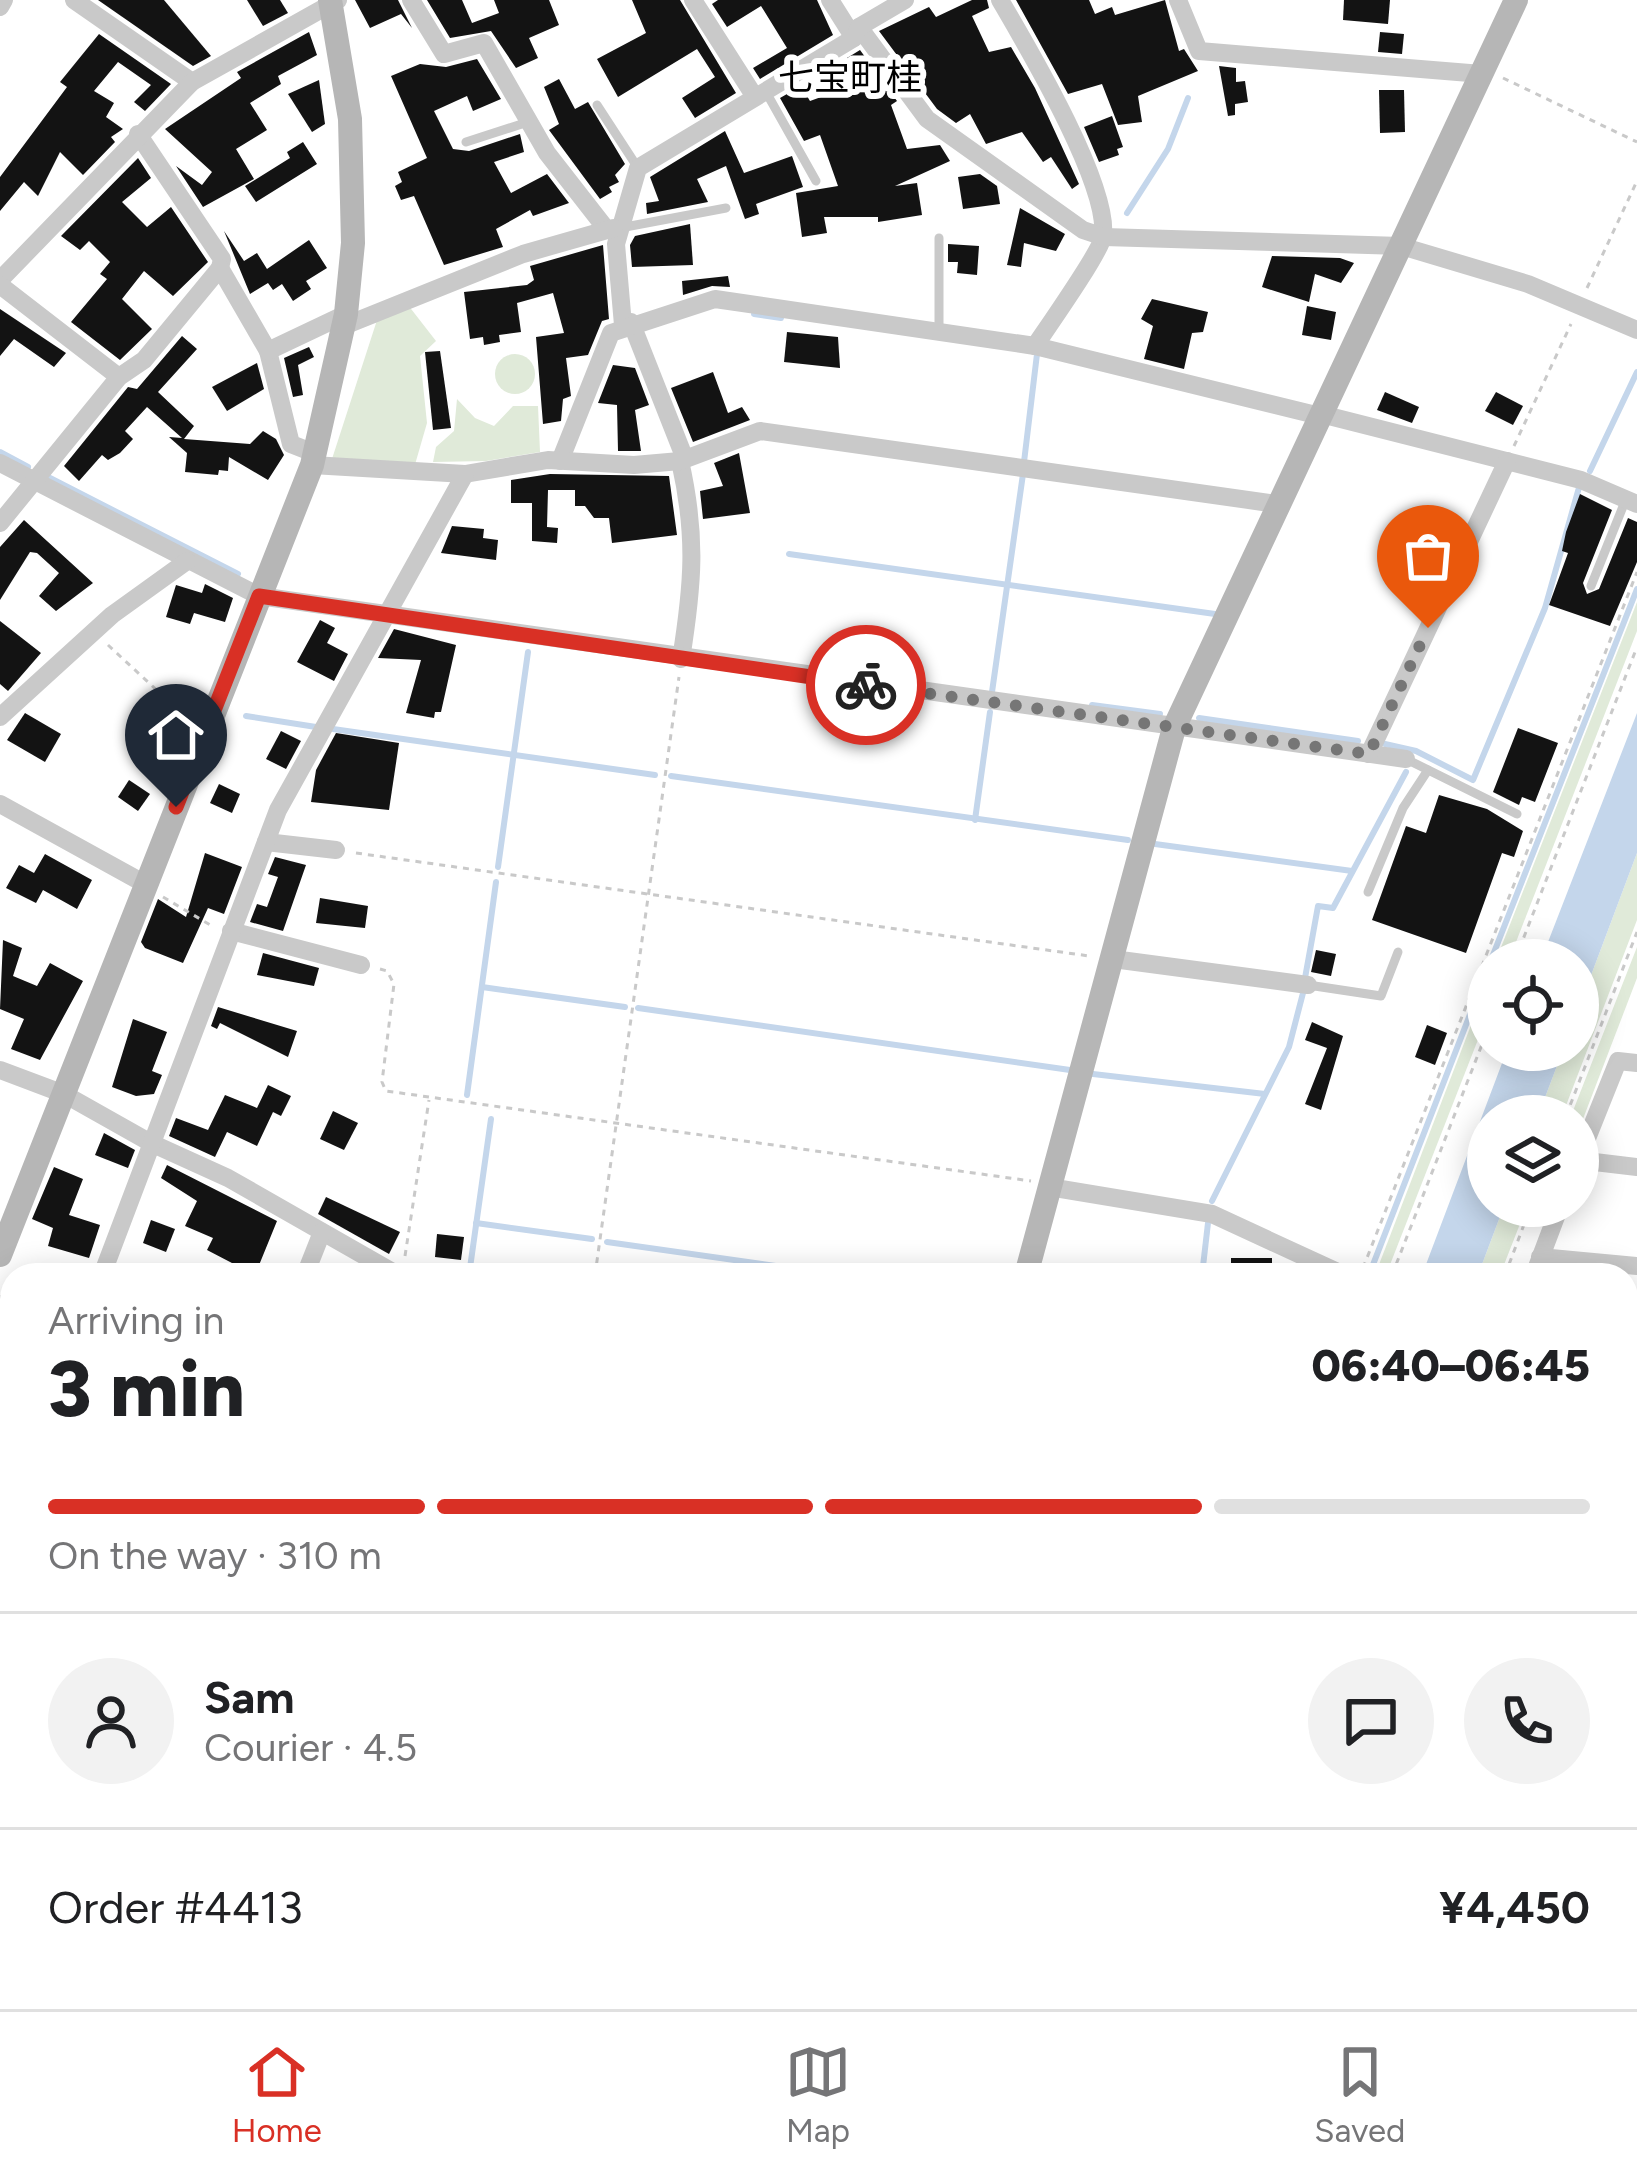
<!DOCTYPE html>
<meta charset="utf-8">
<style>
body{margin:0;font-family:Figtree,"Noto Sans JP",sans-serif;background:#f2f2f2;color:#202124;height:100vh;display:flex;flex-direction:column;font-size:45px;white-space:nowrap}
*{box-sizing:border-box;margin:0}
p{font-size:39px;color:#757577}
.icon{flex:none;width:66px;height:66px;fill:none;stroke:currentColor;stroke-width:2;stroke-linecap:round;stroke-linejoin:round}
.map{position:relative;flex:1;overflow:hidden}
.details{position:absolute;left:0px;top:1263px;width:1638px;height:747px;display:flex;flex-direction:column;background:#fff;border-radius:36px 36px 0 0;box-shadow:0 6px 30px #0003}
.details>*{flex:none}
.tools{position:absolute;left:1467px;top:939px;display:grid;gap:24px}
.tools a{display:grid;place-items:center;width:132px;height:132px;border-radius:50%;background:#fff;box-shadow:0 6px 30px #0003;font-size:60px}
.pin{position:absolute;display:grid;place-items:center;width:102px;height:102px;color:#fff;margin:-123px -51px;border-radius:50% 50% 50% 0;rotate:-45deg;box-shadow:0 0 12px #0007}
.pin .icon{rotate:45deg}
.courier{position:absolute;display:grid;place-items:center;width:120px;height:120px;margin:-60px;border:9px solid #d93025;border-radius:50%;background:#fff;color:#222;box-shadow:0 3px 15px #0007}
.summary em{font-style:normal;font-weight:800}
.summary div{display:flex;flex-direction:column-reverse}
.summary{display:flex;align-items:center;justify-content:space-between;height:204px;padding:0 48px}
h1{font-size:78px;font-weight:800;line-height:90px}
.bar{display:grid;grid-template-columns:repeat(4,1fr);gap:18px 12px;align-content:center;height:144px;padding:0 48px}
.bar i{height:15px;border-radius:9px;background:#e0e0e0}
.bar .current{background:#d93025}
.bar p{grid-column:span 4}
.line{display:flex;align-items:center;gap:30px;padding:0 48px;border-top:3px solid #e0e0e0}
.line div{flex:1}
.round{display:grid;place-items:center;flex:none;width:126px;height:126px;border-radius:63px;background:#f2f2f2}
.menu{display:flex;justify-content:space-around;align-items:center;height:168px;border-top:3px solid #e0e0e0;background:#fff;font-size:33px;color:#757577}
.menu a{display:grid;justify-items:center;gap:6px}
.menu .current{color:#d93025}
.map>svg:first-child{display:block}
</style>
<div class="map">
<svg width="1637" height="2009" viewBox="0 0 1637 2009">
<rect width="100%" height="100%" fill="#fff"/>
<g fill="#e0ead9">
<path d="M408,305L436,341L420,356L427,423L414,468L331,462L378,317Z"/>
<circle cx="515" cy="374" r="20"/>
<path d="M457,399L475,418L494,426L513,406H538L540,452L486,461L433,462L436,447L454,431Z"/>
<path d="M1637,602V631L1509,960H1496Z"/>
<path d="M1637,853V920L1562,1116H1538L1563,1050H1578V1010Z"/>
<path d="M1637,947V978L1578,1132V1116H1571Z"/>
<path d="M1488,981V1014L1386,1275H1375Z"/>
<path d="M1504,1206H1527L1500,1275H1478Z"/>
</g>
<g fill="#c4d6eb">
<path d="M1637,713V853L1578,1010V960H1541Z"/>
<path d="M1507,1050H1563L1538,1116H1488V1206H1504L1478,1275H1422Z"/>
</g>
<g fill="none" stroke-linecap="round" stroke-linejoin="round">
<g stroke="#c4d6eb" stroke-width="6">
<path d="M1127,213L1168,149L1188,98"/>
<path d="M754,314L781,318"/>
<path d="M0,452L28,467"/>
<path d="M1024,462L1037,354"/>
<path d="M1590,471L1637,372"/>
<path d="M50,478L238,574"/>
<path d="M789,554L1215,614"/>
<path d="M992,692L1023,474"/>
<path d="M1092,705L1160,714"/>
<path d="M246,716L316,727"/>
<path d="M1199,718L1358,741"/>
<path d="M333,729L655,775"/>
<path d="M1385,744L1416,751L1473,780L1545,608L1580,484"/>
<path d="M671,776L1128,840"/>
<path d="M975,820L990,712"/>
<path d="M1155,844L1352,871"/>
<path d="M498,867L528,652"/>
<path d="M1491,960L1637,589"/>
<path d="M1305,978L1318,906L1333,908L1406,772"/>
<path d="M482,987L625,1007"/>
<path d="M638,1008L1070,1070"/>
<path d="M1093,1074L1265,1094"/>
<path d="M467,1095L496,882"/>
<path d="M1212,1201L1289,1047L1303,993"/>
<path d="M476,1223L592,1239"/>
<path d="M607,1242L839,1275"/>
<path d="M469,1275L491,1119"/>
<path d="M1202,1275L1208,1223"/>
<path d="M1369,1275L1488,968"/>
<path d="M5,1909L12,1847"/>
<path d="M186,1998V2009"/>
<path d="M514,2009V1998"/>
<path d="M784,2009V1998"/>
<path d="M1102,2009L1105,1998"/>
<path d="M1118,2009L1121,1998"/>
<path d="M1272,2009L1275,1998"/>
</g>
</g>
<g fill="#131313">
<path d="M98,0H164L211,56L193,66Z"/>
<path d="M247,0H280L288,13L263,26Z"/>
<path d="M355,0H398L412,28L401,14L370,28Z"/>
<path d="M427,0H462L472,23L499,13L494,0H549L559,25L529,38L538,58L516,68L491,31L450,38Z"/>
<path d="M632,0H680L736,93L695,118L682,98L715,77L697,49L618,97L597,59L646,33Z"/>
<path d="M718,0H817L833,35L760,79L753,68L787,48L761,6L727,27L712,4Z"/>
<path d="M972,0H987L989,8L972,16L989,52L1011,47L1035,88L1079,184L1072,189L1051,157L1043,162L1022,132L986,144L970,114L956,123L937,109L879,31L929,7L936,17Z"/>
<path d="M1016,0H1089L1095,14L1112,7L1115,15L1165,0L1179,51L1184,49L1198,71L1138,96L1142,122L1118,125L1102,84L1068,94Z"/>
<path d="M1344,0H1390L1388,24L1343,20Z"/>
<path d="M309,32L317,55L278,76L281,84L250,103L267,130L236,149L254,179L203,207L176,166L202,185L212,172L165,129L241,78L237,72Z"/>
<path d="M1380,32L1404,34L1402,54L1378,52Z"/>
<path d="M99,34L171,84L145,111L134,102L151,85L118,62L94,91L114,103L106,117L123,129L111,137L115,142L83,175L60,152L38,196L24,182L0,211V177L67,87L60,82Z"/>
<path d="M860,50L897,101L891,105L907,149L940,145L950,161L895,186L917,183L922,215L878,222V217H824L827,233L802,237L796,193L838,186L820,135L804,141L780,98L801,86L810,101L846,88L834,66Z"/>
<path d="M477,59L501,99L473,111L467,96L434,111L453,149L469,151L520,134L524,152L494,162L511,193L547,174L569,203L533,216L530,210L496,229L503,247L444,265L414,196L401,200L395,186L402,182L398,172L427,158L391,76L420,64L446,67Z"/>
<path d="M1219,66L1236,68V82L1245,81L1248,102L1235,104V115L1228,116Z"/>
<path d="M559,79L575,109L588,102L625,164L615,175L619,182L609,187L612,192L600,199L549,130L559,124L544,87Z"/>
<path d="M319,80L325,124L312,132L288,94Z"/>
<path d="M1379,90H1404L1405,132L1380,133Z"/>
<path d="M1112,116L1123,147L1117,149L1119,155L1099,162L1084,127Z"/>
<path d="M725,131L744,173L792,156L803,187L756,204L759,214L745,219L726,166L697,179L708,202L647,214L646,203L659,201L650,177Z"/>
<path d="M303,142L317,164L256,202L245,186L290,158L287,152Z"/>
<path d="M138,158L151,178L122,202L147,227L171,207L208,262L173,296L144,271L122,299L152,329L120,360L71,322L107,279L100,274L110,262L89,241L80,250L61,236Z"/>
<path d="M980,174L997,186L1000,204L963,209L958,177Z"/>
<path d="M1020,208L1065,234L1056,251L1024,243L1021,267L1007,265Z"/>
<path d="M690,224L693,265L632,267L630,245L635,236Z"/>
<path d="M224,231L244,261L257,253L267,269L309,240L327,268L306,281L311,289L293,301L282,284L273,290L268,283L250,294Z"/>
<path d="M948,244L979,246L977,275L957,273L958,262H948Z"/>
<path d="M603,245L609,319L602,321L588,355L566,358L571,396L563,399L561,421L543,424L536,337L564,333L553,293L517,303L521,332L499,335L500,342L484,345L483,337L470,339L464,292L527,285L534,280L530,266Z"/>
<path d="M1272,256L1340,258L1354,263L1341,283L1315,274L1309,302L1262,287Z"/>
<path d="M728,276L730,287L712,286L683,295L682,281Z"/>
<path d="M1152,299L1208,312L1203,332L1192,333L1184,369L1144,359L1153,326L1141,319Z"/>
<path d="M1307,306L1336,312L1331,340L1302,335Z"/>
<path d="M0,309L66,353L54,367L14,339L0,356Z"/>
<path d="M787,332L838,337L840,368L784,362Z"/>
<path d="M182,336L197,349L158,392L194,426L184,439L250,444L263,431L276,439L284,455L268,480L229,457L228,471L219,470L218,475L185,472L187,453L169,437L182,438L147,407L125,431L133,439L120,453L108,460L102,455L79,481L64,466L128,387L137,389Z"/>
<path d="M309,347L314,357L298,365L303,395L293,397L284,358Z"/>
<path d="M440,351L451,428L433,430L425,352Z"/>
<path d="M257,363L264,389L227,411L212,387Z"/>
<path d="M613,365L635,368L649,405L635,410L641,451H618L617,405L598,403Z"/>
<path d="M713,372L728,413L742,407L750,420L693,442L671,388Z"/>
<path d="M1385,392L1419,407L1412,423L1377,410Z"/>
<path d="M1496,392L1523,406L1513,425L1485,411Z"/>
<path d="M739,453L750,513L703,519L700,491L723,486L714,463Z"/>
<path d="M550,474L669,476L677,535L612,543L609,518H594L585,506H575V490H548L547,527L558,528L557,543L532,541V503H511V480Z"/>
<path d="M1580,494L1612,510L1583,583L1587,594L1599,589L1628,518L1637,522V562L1610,626L1549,605L1568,553L1562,551L1566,532Z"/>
<path d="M24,520L93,583L56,611L39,596L59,573L37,553L30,552L0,600V547Z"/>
<path d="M452,526L484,529L483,538L498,540L496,560L441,553Z"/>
<path d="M205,584L233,598L225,622L194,613L190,624L166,617L176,585L202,593Z"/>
<path d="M320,620L335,628L327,643L348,654L334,681L297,662Z"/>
<path d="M0,621L41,653L8,691L0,684Z"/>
<path d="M394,629L456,645L441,712H435L434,718L406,713L421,660L378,658Z"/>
<path d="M25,713L61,734L45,762L7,740Z"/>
<path d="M1518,728L1558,743L1535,802L1522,797L1519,805L1493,792Z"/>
<path d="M281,731L301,741L286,769L266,759Z"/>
<path d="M336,733L399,743L389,810L311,802L316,770Z"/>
<path d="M129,780L150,794L138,811L118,797Z"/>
<path d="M219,784L240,794L232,813L210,803Z"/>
<path d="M1439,795L1487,809L1523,831L1514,857L1502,853L1466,953L1372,920L1406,826L1426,833Z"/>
<path d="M205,853L242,867L224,914L208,908L183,963L145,948L141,942L158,899L186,917Z"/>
<path d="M45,854L92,880L77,909L43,890L36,903L6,888L19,865L34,873Z"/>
<path d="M275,857L306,865L283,931L250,922L257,904L267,907L278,877L268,874Z"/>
<path d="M320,898L368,906L365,928L316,923Z"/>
<path d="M3,940L22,948L13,976L37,986L50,963L83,981L40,1060L11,1049L24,1019L0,1009Z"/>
<path d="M1316,950L1336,954L1331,976L1311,972Z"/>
<path d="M263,953L319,968L314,986L257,975Z"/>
<path d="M218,1007L297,1031L288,1057L220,1023L217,1029L211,1026Z"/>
<path d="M133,1019L167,1032L152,1071L162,1075L154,1094L136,1096L112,1087Z"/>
<path d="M1312,1022L1343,1036L1321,1110L1305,1104L1327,1048L1305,1040Z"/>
<path d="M1427,1025L1447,1033L1435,1065L1415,1057Z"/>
<path d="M268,1085L291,1096L281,1116L273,1112L257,1146L227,1132L215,1157L169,1136L176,1118L208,1130L225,1095L257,1108Z"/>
<path d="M333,1111L358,1123L344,1150L320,1139Z"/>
<path d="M104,1133L135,1150L128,1168L95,1155Z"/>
<path d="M167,1165L277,1221L255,1275L207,1250L213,1238L185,1226L197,1201L161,1178Z"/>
<path d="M54,1167L83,1179L69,1215L100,1225L89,1258L48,1246L53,1228L32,1219Z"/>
<path d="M326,1197L400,1232L389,1254L318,1214Z"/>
<path d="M151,1220L175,1229L166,1252L143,1243Z"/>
<path d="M437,1234L464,1237L461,1260L435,1257Z"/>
<rect x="1231" y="1258" width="41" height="17"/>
</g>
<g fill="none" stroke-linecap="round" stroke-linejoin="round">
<g stroke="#c9c9c9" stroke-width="3" stroke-dasharray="6 6" stroke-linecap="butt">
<path d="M1503,78L1637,142"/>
<path d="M1587,288L1637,181"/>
<path d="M1514,446L1571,324"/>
<path d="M108,645L189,720"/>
<path d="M356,853L1089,956"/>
<path d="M163,897L212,926"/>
<path d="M1515,960L1637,647"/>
<path d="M380,969L387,971L394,984L382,1082L386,1091L1031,1181"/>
<path d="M1566,1116L1637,932"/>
<path d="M405,1256L429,1100"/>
<path d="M1363,1268L1637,572"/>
<path d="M595,1275L679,677"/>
<path d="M1392,1275L1488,1029"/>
<path d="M1505,1275L1531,1206"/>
<path d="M0,1895L12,1781"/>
<path d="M1109,2009L1112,1998"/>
<path d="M1145,2009L1148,1998"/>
<path d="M1254,2009L1257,1998"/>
</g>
<g stroke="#c9c9c9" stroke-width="9">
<path d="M766,92L816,181"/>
<path d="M597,105L638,168"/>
<path d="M466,142L528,122"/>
<path d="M620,228L726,208"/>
<path d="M939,332V238"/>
<path d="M1591,586L1626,499"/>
<path d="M1406,759L1517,814"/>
<path d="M1368,892L1403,808L1428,770"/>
<path d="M1308,985L1381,996L1398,952"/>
<path d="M0,1634H12"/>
</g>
<g stroke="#c9c9c9" stroke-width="18">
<path d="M74,0L192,82"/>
<path d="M411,0L444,54L484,43L547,153L607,230"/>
<path d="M693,0L753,94"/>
<path d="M830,0L854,38"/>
<path d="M1000,0C1028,48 1109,184 1103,236C1102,250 1047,328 1035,346"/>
<path d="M1178,0L1199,51L1482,74"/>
<path d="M0,7L4,0"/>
<path d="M859,27L927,119L1083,230L1104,237L1401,246L1528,284L1637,330"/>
<path d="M138,134L222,259L220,268"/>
<path d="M0,280L192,82L338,0"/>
<path d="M0,285L119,377"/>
<path d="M631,322L685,459"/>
<path d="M623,325L616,244L638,168L854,38L859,27L905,0"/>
<path d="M344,326L523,254L614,228"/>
<path d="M268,351L291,444L314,453"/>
<path d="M1321,414L1581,480L1637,504"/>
<path d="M560,461L611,333L715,299L1035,346L1320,416"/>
<path d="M680,461C697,536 693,584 681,659"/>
<path d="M0,463L259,596L1406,759"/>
<path d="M312,465L465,474L548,460L634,465L680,461L760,431L1277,504"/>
<path d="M0,523L119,377L144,360L220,268L268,351L346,314"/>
<path d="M0,717L112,615L187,561"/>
<path d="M1369,754L1507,461"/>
<path d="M0,804L147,885"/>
<path d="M266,842L336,850"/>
<path d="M231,931L361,965"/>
<path d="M1113,959L1308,985"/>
<path d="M0,1070L64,1094L151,1143L228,1178L398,1275"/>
<path d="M1578,1160L1637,1167"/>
<path d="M1578,1161L1618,1061L1637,1063"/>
<path d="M1049,1187L1212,1214L1344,1275"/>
<path d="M1540,1257L1637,1266"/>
<path d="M102,1275L278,810L465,474"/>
<path d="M305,1275L322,1232"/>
<path d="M1534,1275L1560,1206"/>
<path d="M0,1304L12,1309"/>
<path d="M1626,1363L1637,1364"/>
<path d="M0,1479L12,1480"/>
<path d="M1626,1500L1637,1506"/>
<path d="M1626,1677L1637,1656"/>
<path d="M1626,1742L1637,1748"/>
<path d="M1626,1868H1637"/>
<path d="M6,1963L12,1910"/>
<path d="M1626,1974H1637"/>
<path d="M1611,1998V2009"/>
<path d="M377,2009V1998"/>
<path d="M648,2009V1998"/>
<path d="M1316,2009L1319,1998"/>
</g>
<g stroke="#b6b6b6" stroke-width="24">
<path d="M0,1255L312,465L346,314L353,243L350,119L330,0"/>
<path d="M1026,1275L1174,728L1516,0"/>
<path d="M2,2009L6,1963"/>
<path d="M919,2009V1998"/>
</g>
</g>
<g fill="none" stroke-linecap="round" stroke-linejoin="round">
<path stroke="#767676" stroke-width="12" stroke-dasharray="0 21.6" d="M866,685L1369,754L1428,628"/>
<path stroke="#d93025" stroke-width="15" d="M176,807L259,596L866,685"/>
</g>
<g text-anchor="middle" stroke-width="12" stroke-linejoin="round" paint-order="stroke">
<g font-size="36" fill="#000" stroke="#fff">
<text x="850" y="90">七宝町桂</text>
</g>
</g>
</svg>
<div class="tools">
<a><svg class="icon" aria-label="locate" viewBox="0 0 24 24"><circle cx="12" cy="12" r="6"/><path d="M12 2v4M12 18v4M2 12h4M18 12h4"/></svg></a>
<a><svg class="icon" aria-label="layers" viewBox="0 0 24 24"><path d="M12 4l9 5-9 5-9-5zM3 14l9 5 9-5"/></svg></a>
</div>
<div class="pin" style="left:1428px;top:628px;background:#ea580c"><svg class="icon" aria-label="bag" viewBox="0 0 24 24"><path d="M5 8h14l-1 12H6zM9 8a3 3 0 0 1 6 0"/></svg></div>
<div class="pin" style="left:176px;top:807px;background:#1f2937"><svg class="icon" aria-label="home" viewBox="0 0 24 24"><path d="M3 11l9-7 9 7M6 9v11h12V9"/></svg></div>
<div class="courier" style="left:866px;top:685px"><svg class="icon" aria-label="bike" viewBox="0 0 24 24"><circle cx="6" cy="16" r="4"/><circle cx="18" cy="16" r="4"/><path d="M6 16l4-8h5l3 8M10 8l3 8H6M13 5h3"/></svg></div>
<section class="details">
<div class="summary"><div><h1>3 min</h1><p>Arriving in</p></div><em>06:40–06:45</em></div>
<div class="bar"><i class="current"></i><i class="current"></i><i class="current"></i><i></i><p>On the way · 310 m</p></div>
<div class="line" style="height:216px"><a class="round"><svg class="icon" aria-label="person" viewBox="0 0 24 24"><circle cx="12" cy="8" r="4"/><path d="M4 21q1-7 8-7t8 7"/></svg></a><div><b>Sam</b><p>Courier · 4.5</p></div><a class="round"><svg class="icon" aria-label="chat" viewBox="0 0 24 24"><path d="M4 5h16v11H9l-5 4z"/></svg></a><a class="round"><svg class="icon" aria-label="phone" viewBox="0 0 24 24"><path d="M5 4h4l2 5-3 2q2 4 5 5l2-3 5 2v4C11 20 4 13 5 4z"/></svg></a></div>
<div class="line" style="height:156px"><div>Order #4413</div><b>¥4,450</b></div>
</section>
</div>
<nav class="menu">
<a class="current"><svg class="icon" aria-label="home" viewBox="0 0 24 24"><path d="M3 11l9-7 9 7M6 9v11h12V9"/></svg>Home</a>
<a><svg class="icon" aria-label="map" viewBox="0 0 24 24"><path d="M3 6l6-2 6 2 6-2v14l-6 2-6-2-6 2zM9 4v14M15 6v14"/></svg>Map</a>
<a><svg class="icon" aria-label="saved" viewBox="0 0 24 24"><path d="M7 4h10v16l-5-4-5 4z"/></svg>Saved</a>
</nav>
